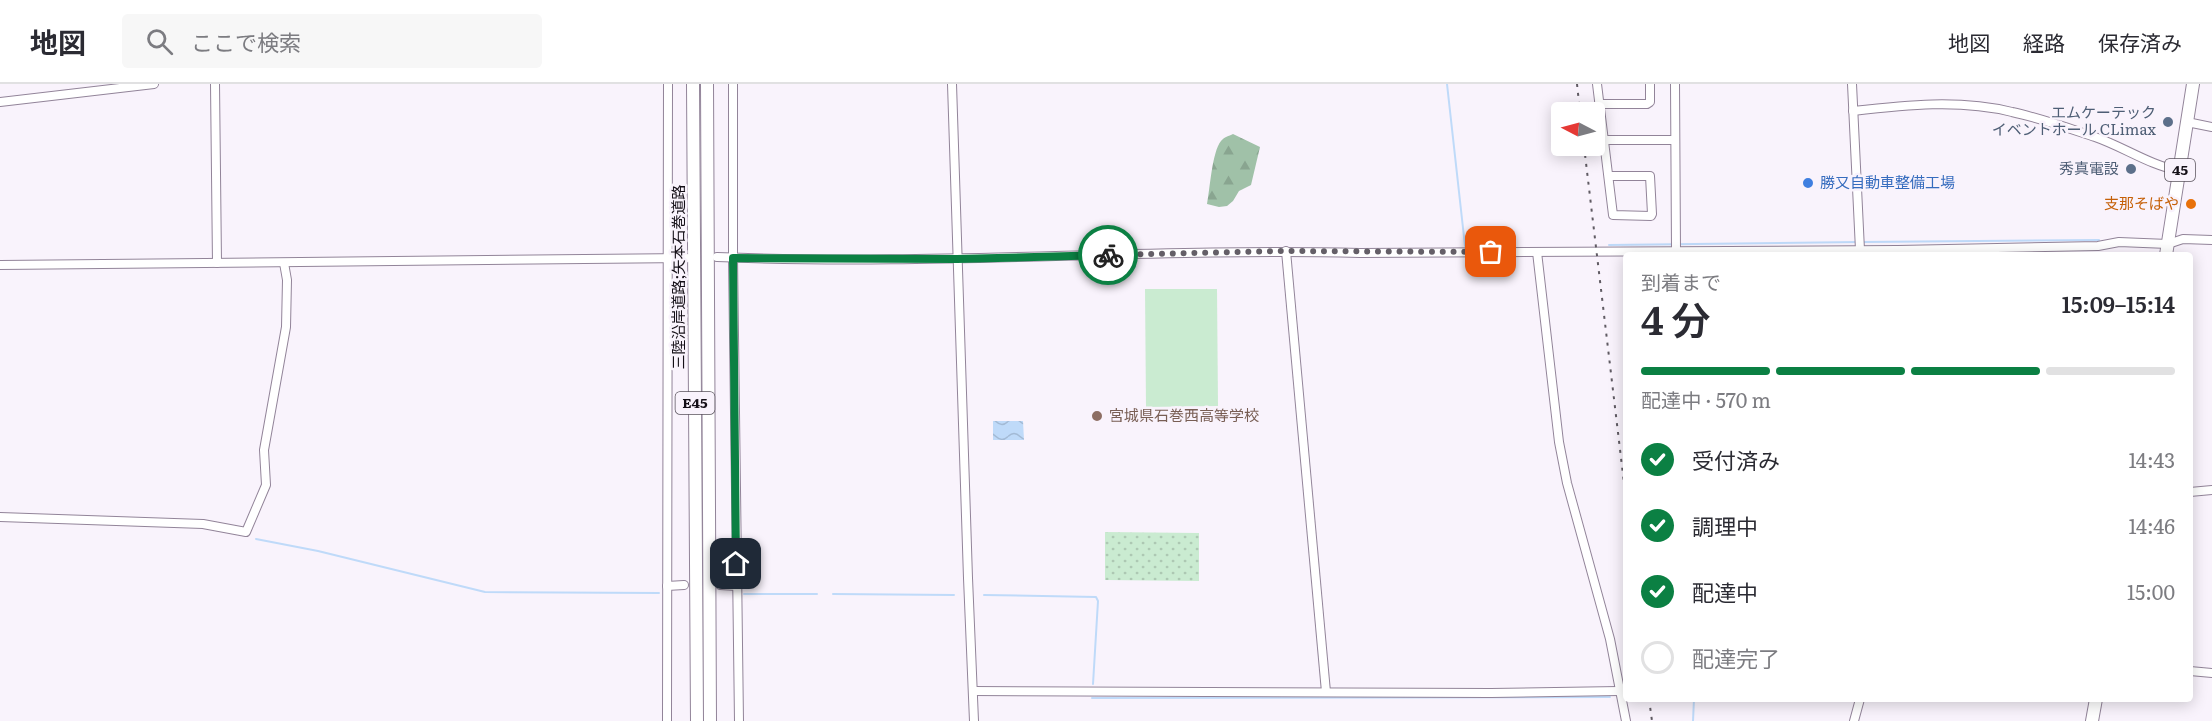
<!DOCTYPE html>
<html lang="ja">
<meta charset="utf-8">
<style>
body{margin:0;font-family:Literata,"Noto Sans JP",serif;background:#f7f7f7;color:#2b2b33;height:100vh;display:flex;flex-direction:column;font-size:22px;white-space:nowrap}
*{box-sizing:border-box;margin:0}
p{font-size:20px;color:#7c7c81}
.icon{flex:none;width:33px;height:33px;fill:none;stroke:currentColor;stroke-width:2;stroke-linecap:round;stroke-linejoin:round}
.map{position:relative;flex:1;overflow:hidden}
.drawer{position:absolute;left:1623px;top:168px;width:570px;height:450px;display:flex;flex-direction:column;background:#fff;border-radius:6px;box-shadow:0 3px 15px #0003}
.drawer>*{flex:none}
.needle{width:39px;rotate:276deg}
.fabs{position:absolute;left:1551px;top:18px;display:grid;gap:12px}
.fabs a{display:grid;place-items:center;width:54px;height:54px;border-radius:6px;background:#fff;box-shadow:0 3px 15px #0003;font-size:30px}
.pin{position:absolute;display:grid;place-items:center;width:51px;height:51px;color:#fff;margin:-26px;border-radius:12px;box-shadow:0 3px 9px #0006}
.courier{position:absolute;display:grid;place-items:center;width:60px;height:60px;margin:-30px;border:4px solid #0b8043;border-radius:50%;background:#fff;color:#222;box-shadow:0 2px 8px #0007}
.summary em{font-style:normal;font-weight:600}
.summary div{display:flex;flex-direction:column-reverse}
.summary{display:flex;align-items:center;justify-content:space-between;height:102px;padding:0 18px}
h1{font-size:39px;font-weight:600;line-height:45px}
.bar{display:grid;grid-template-columns:repeat(4,1fr);gap:9px 6px;align-content:center;height:72px;padding:0 18px}
.bar i{height:8px;border-radius:4px;background:#e1e1e2}
.bar .current{background:#0b8043}
.bar p{grid-column:span 4}
ol{padding:0 18px;list-style:none}
li{display:flex;align-items:center;gap:18px;height:66px}
li p{margin-inline-start:auto}
li .icon{padding:6px;border-radius:50%;background:#0b8043;color:#fff;stroke-width:4}
li:last-child{color:#7c7c81}
li i{width:33px;height:33px;border:3px solid #e1e1e2;border-radius:50%}
header{display:flex;align-items:center;gap:36px;box-sizing:border-box;height:84px;padding:0 30px;background:#fff;border-bottom:2px solid #e1e1e2}
header strong{font-size:28px}
nav{display:flex;gap:33px;margin-inline-start:auto;font-size:21px}
.search{width:420px;height:54px;background:#f7f7f7;display:flex;align-items:center;gap:15px;box-sizing:border-box;padding:0 21px;border-radius:6px;color:#7c7c81;font-size:22px}
.map>svg:first-child{display:block}
</style>
<header>
<strong>地図</strong>
<div class="search"><svg class="icon" aria-label="search" viewBox="0 0 24 24"><circle cx="10" cy="10" r="6"/><path d="M15 15l6 6"/></svg>ここで検索</div>
<nav><a>地図</a><a>経路</a><a>保存済み</a></nav>
</header>
<div class="map">
<svg width="2212" height="637" viewBox="0 0 2212 637">
<defs>
<pattern id="forest-firs" width="22" height="20" patternUnits="userSpaceOnUse" patternTransform="scale(1.5)"><rect width="22" height="20" fill="#a0c1a8"/><path d="M5 1l3.5 6h-7zM16 11l3.5 6h-7z" fill="#89a590"/></pattern>
<pattern id="park-dots" width="8" height="8" patternUnits="userSpaceOnUse" patternTransform="scale(1.5)"><rect width="8" height="8" fill="#caebd1"/><path d="M2 2h.1M6 6h.1" fill="none" stroke="#adc8b3" stroke-width="1.8" stroke-linecap="round"/></pattern>
<pattern id="water-waves" width="16" height="10" patternUnits="userSpaceOnUse" patternTransform="scale(1.5)"><rect width="16" height="10" fill="#bfdaf9"/><path d="M0 5q4-4 8 0t8 0" fill="none" stroke="#a3bad5"/></pattern>
</defs>
<rect width="100%" height="100%" fill="#f9f3fc"/>
<path fill="#caebd1" d="M1145,205H1217L1218,322L1146,323Z"/>
<path fill="url(#forest-firs)" d="M1233,50L1260,63L1251,101L1239,107L1233,117L1227,122L1219,123L1207,120C1210,105 1212,68 1221,57C1224,53 1229,52 1233,50Z"/>
<path fill="url(#park-dots)" d="M1105,448L1199,449V497L1105,496Z"/>
<path fill="url(#water-waves)" d="M993,337H1023L1024,356H993Z"/>
<g fill="none" stroke-linecap="round" stroke-linejoin="round">
<g stroke="#bfdaf9" stroke-width="2">
<path d="M1447,0L1465,162"/>
<path d="M1863,158L2099,156"/>
<path d="M1609,161L1858,158"/>
<path d="M256,455L318,467L485,508L659,509"/>
<path d="M744,510H817"/>
<path d="M833,510L954,511"/>
<path d="M984,511L1096,513L1098,517L1093,600"/>
<path d="M1092,614L1610,613"/>
<path d="M1693,637L1694,615"/>
</g>
<g stroke="#928499" stroke-width="10">
<g id="minor">
<path d="M215,0L217,179"/>
<path d="M733,0V174L739,637"/>
<path d="M952,0L968,494L974,637"/>
<path d="M1597,0L1613,131L1651,132L1652,130L1650,92H1610"/>
<path d="M1675,0L1676,166"/>
<path d="M1852,0L1860,166"/>
<path d="M0,18L154,0"/>
<path d="M1599,20H1647L1650,18V0"/>
<path d="M1853,27C1905,21 1960,15 2012,28C2040,34 2068,44 2095,53C2124,63 2149,81 2180,87"/>
<path d="M2187,38L2212,43"/>
<path d="M1605,56H1675"/>
<path d="M1286,167L1326,608"/>
<path d="M1537,168L1559,358L1567,399L1610,555L1626,637"/>
<path d="M717,173C931,182 1146,164 1360,169L1898,166L2098,162L2119,158L2168,160L2183,155L2212,156"/>
<path d="M0,181L687,174"/>
<path d="M2190,408L2212,406"/>
<path d="M0,433L203,440L246,448L266,401L264,366L286,243L287,196L284,179"/>
<path d="M720,501L737,502"/>
<path d="M667,502L684,501"/>
<path d="M2190,587L2212,589"/>
<path d="M973,607L1491,609L1619,607"/>
<path d="M667,637L668,0"/>
<path d="M1854,637L1860,615"/>
</g>
</g>
<g stroke="#928499" stroke-width="14">
<g id="highway">
<path d="M693,0L697,637"/>
<path d="M707,0L710,637"/>
<path d="M2166,171L2193,0"/>
<path d="M2092,637L2096,615"/>
</g>
</g>
<use href="#minor" stroke="#fff" stroke-width="8"/>
<use href="#highway" stroke="#fff" stroke-width="12"/>
<g stroke="#605b63" stroke-width="2" stroke-dasharray="3 6" stroke-linecap="butt">
<path d="M1577,0L1580,28"/>
<path d="M1584,62L1626,416"/>
<path d="M1649,615L1652,637"/>
</g>
</g>
<g fill="none" stroke-linecap="round" stroke-linejoin="round">
<path stroke="#645f67" stroke-width="6" stroke-dasharray="0 10.8" d="M1108,171L1286,167L1491,168"/>
<path stroke="#0b8043" stroke-width="8" d="M736,480L733,174L957,175L1108,171"/>
</g>
<g fill="#5c6f8a" stroke="#f9f3fc" stroke-width="2">
<circle cx="2168" cy="38" r="6"/>
<circle cx="2131" cy="85" r="6"/>
</g>
<circle fill="#3f7fe0" stroke="#f9f3fc" stroke-width="2" cx="1808" cy="99" r="6"/>
<circle fill="#e8710a" stroke="#f9f3fc" stroke-width="2" cx="2191" cy="120" r="6"/>
<circle fill="#8d6e63" stroke="#f9f3fc" stroke-width="2" cx="1097" cy="332" r="6"/>
<g text-anchor="middle" stroke-width="5" stroke-linejoin="round" paint-order="stroke">
<g fill="#f9f3fc" stroke="#59535c" stroke-width="1.5">
<rect x="2165" y="75" width="30" height="22" rx="4.5"/>
<rect x="675.5" y="308" width="39" height="22" rx="4.5"/>
</g>
<g font-size="14" font-weight="bold" fill="#140f17">
<text x="2180" y="91">45</text>
<text x="695" y="324">E45</text>
</g>
<g font-size="15" fill="#4e5e75" stroke="#f9f3fc" text-anchor="end">
<text x="2156" y="34">エムケーテック<tspan x="2156" dy="17">イベントホール CLimax</tspan></text>
<text x="2119" y="90">秀真電設</text>
</g>
<g font-size="15" fill="#366cbe" stroke="#f9f3fc" text-anchor="start">
<text x="1820" y="104">勝又自動車整備工場</text>
</g>
<g font-size="15" fill="#c56008" stroke="#f9f3fc" text-anchor="end">
<text x="2179" y="125">支那そばや</text>
</g>
<g font-size="15" fill="#140f17" stroke="#f9f3fc">
<text transform="translate(679 193) rotate(-90)" y="5">三陸沿岸道路;矢本石巻道路</text>
</g>
<g font-size="15" fill="#785e54" stroke="#f9f3fc" text-anchor="start">
<text x="1109" y="337">宮城県石巻西高等学校</text>
</g>
</g>
</svg>
<div class="fabs">
<a><svg class="needle" viewBox="-14 -14 28 28"><path d="M0-13l5 13h-10z" fill="#e53935"/><path d="M0 13l5-13h-10z" fill="#7c7c81"/></svg></a>
</div>
<div class="pin" style="left:1491px;top:168px;background:#ea580c"><svg class="icon" aria-label="bag" viewBox="0 0 24 24"><path d="M5 8h14l-1 12H6zM9 8a3 3 0 0 1 6 0"/></svg></div>
<div class="pin" style="left:736px;top:480px;background:#1f2937"><svg class="icon" aria-label="home" viewBox="0 0 24 24"><path d="M3 11l9-7 9 7M6 9v11h12V9"/></svg></div>
<div class="courier" style="left:1108px;top:171px"><svg class="icon" aria-label="bike" viewBox="0 0 24 24"><circle cx="6" cy="16" r="4"/><circle cx="18" cy="16" r="4"/><path d="M6 16l4-8h5l3 8M10 8l3 8H6M13 5h3"/></svg></div>
<section class="drawer">
<div class="summary"><div><h1>4 分</h1><p>到着まで</p></div><em>15:09–15:14</em></div>
<div class="bar"><i class="current"></i><i class="current"></i><i class="current"></i><i></i><p>配達中 · 570 m</p></div>
<ol>
<li><svg class="icon" aria-label="check" viewBox="0 0 24 24"><path d="M5 12l5 5 9-10"/></svg>受付済み<p>14:43</p></li>
<li><svg class="icon" aria-label="check" viewBox="0 0 24 24"><path d="M5 12l5 5 9-10"/></svg>調理中<p>14:46</p></li>
<li><svg class="icon" aria-label="check" viewBox="0 0 24 24"><path d="M5 12l5 5 9-10"/></svg>配達中<p>15:00</p></li>
<li><i></i>配達完了</li>
</ol>
</section>
</div>
